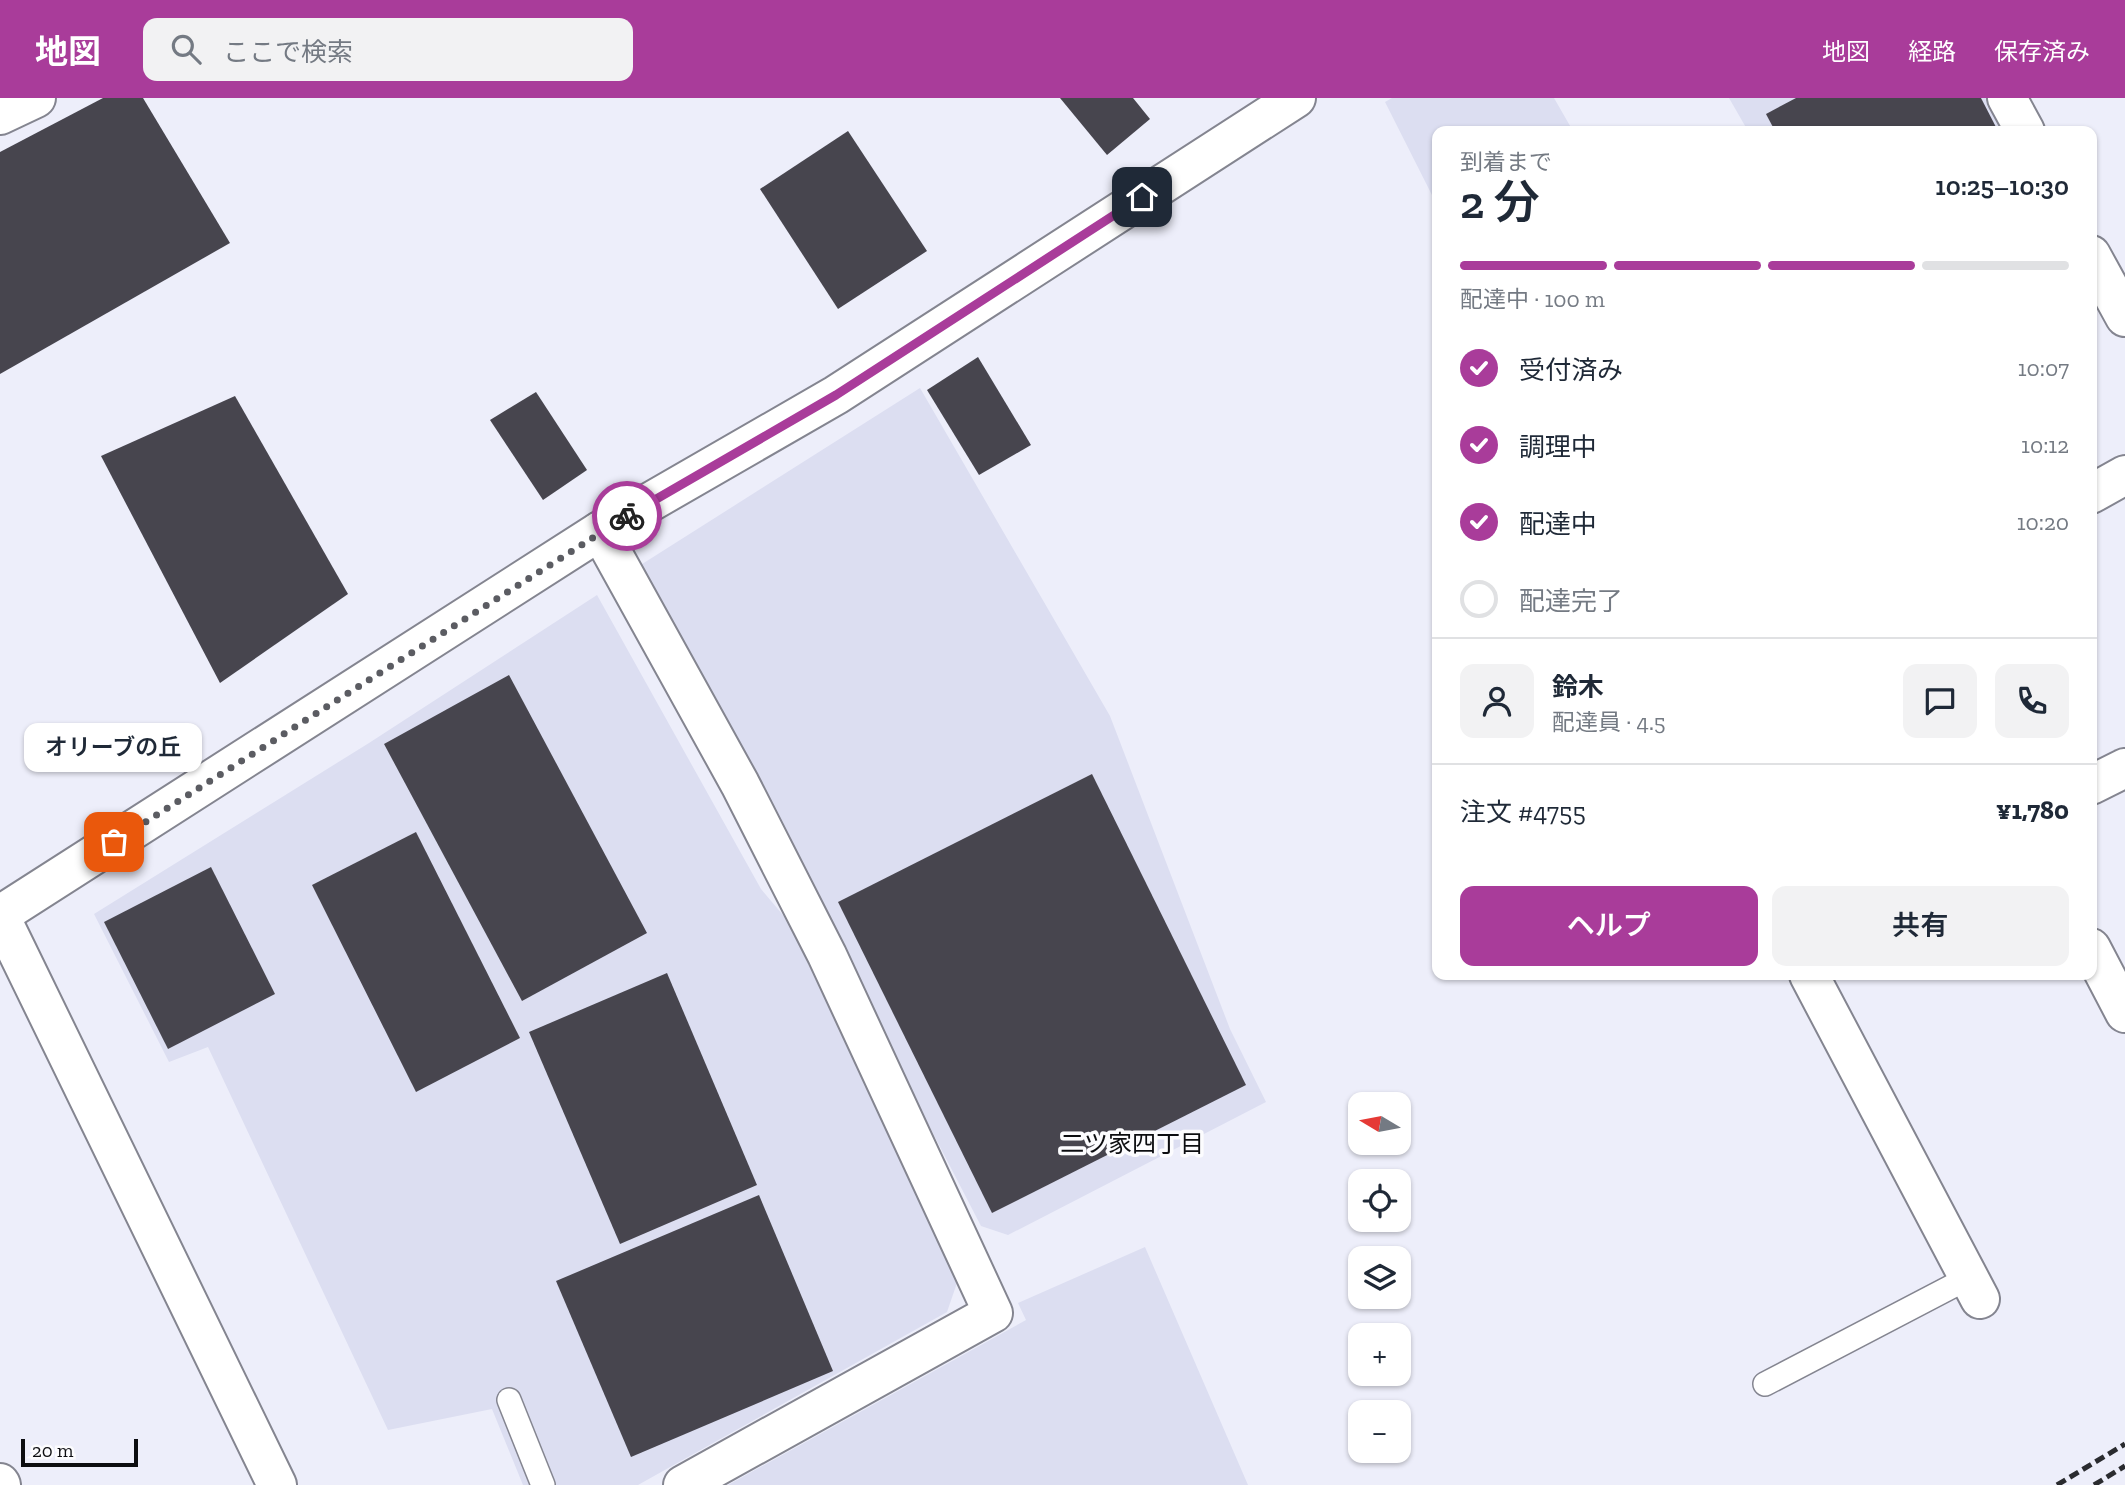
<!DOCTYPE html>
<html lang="ja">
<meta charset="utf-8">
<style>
body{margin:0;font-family:"Zilla Slab","Noto Sans JP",serif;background:#f2f2f3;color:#1f2937;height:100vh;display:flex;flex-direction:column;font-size:26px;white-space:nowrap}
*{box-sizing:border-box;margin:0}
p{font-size:23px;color:#747a83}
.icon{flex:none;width:38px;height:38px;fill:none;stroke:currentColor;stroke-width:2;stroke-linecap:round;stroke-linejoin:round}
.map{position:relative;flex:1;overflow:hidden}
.sheet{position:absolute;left:1432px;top:28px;width:665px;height:854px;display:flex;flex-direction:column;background:#fff;border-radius:14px;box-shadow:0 2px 5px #0004}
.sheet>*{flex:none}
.needle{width:46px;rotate:280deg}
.fabs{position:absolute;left:1348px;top:994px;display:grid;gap:14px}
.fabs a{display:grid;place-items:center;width:63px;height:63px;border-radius:14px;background:#fff;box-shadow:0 2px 5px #0004;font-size:35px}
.scale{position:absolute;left:21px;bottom:18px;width:117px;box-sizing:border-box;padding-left:7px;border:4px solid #0c0d10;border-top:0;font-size:19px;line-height:24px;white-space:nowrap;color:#0c0d10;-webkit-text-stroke:5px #fcfcfe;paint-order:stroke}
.pin{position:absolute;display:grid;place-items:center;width:60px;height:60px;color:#fff;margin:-30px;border-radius:14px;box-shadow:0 4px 10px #0006}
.courier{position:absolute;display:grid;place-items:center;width:70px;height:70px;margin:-35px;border:5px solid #a93c9a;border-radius:50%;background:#fff;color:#222;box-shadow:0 2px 9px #0007}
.bubble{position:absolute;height:49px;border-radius:14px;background:#fff;box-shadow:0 2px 5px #0004;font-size:23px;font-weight:600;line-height:49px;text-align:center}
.headline em{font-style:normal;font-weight:600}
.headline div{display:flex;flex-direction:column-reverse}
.headline{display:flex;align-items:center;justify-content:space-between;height:119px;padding:0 28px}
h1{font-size:46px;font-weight:600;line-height:52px}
.bar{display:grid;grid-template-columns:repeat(4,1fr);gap:10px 7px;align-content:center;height:84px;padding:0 28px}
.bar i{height:9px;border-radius:5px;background:#e0e1e3}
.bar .selected{background:#a93c9a}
.bar p{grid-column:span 4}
.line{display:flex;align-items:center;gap:18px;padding:0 28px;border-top:2px solid #e0e1e3}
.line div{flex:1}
.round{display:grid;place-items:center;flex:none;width:74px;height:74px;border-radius:14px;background:#f2f2f3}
ol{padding:0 28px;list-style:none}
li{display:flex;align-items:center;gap:21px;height:77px}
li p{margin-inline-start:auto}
li .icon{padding:7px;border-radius:50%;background:#a93c9a;color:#fff;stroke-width:4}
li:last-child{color:#747a83}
li i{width:38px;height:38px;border:4px solid #e0e1e3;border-radius:50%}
.button{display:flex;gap:14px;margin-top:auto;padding:14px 28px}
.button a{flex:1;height:80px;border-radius:14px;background:#a93c9a;color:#fff;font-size:28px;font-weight:600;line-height:80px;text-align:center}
.button a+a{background:#f2f2f3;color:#1f2937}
header{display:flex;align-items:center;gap:42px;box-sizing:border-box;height:98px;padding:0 35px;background:#a93c9a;color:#fff}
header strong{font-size:33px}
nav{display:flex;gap:38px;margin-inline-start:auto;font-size:24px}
.search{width:490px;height:63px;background:#f2f2f3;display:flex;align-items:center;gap:18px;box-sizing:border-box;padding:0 24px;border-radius:14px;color:#747a83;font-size:26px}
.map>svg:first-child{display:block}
</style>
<header>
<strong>地図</strong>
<div class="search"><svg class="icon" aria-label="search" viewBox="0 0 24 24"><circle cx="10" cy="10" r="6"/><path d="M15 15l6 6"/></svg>ここで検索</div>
<nav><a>地図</a><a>経路</a><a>保存済み</a></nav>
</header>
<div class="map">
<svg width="2125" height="1387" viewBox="0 0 2125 1387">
<rect width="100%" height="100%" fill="#edeefa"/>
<g fill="#dcdef1">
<path d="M1392,0H1554L1573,33H1437V107L1385,4Z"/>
<path d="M1729,0H1992L2010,33H1748Z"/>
<path d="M920,290L1110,618L1230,931L1266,1004L1008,1137L981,1128L639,468Z"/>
<path d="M597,497L761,791L788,823L958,1182L947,1214L638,1387H523L492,1311L388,1332L208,949L169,964L94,816L369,645Z"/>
<path d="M1145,1149L1248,1387H728L1026,1222L1018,1205Z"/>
</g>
<g fill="#47454e">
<path d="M103,0H143L230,145L0,276V54Z"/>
<path d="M1060,0H1133L1150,21L1107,57Z"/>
<path d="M1796,0H1981L1998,33H1775L1766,16Z"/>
<path d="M848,33L927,153L838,211L760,91Z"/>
<path d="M978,259L1031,347L979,377L927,292Z"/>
<path d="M536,294L587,372L543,402L490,322Z"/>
<path d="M235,298L348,496L220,585L101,358Z"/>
<path d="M509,577L647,835L522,903L384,646Z"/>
<path d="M1092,676L1246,987L992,1115L838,804Z"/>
<path d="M416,734L520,940L416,994L312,787Z"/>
<path d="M211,769L275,896L168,951L104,824Z"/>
<path d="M667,875L757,1087L620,1146L529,934Z"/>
<path d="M759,1097L833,1273L631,1359L556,1183Z"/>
</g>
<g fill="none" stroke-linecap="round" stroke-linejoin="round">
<g stroke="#848590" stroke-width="26">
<g id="lane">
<path d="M1765,1286L1968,1180"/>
<path d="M509,1302L543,1387"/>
</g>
</g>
<g stroke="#848590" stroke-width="42">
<g id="street">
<path d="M2007,0L2025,33"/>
<path d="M0,17L36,0"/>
<path d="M2091,157L2125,219"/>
<path d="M2091,396L2125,377"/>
<path d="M600,433L740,686L827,857L993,1215L683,1387"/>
<path d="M2091,687L2125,670"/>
<path d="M0,818L277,1387"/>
<path d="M2091,850L2125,915"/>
<path d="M1809,877L1980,1201"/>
<path d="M0,1385L1,1387"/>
</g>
</g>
<g stroke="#848590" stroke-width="42">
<path id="secondary" d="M0,817L600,433L836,297L1296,0"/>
</g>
<use href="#lane" stroke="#fff" stroke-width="23"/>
<use href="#street" stroke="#fff" stroke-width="38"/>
<use href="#secondary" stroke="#fff" stroke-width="38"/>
<g stroke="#2a2b2f" stroke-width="5" stroke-dasharray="10 5" stroke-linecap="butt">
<path d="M2057,1387L2125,1346"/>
<path d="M2094,1387L2125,1368"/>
</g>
</g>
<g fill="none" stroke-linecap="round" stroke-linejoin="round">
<path stroke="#5b5c62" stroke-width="7" stroke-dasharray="0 12.6" d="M114,744L627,418"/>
<path stroke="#a93c9a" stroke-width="9" d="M627,418L836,297L1142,99"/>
</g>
<g text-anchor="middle" stroke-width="7" stroke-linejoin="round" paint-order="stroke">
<g font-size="24" fill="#0c0d10" stroke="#fcfcfe">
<text x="1132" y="1054">二ツ家四丁目</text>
</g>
</g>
</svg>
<div class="fabs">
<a><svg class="needle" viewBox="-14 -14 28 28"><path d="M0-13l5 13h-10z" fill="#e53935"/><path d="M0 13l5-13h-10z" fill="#747a83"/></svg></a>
<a><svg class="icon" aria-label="locate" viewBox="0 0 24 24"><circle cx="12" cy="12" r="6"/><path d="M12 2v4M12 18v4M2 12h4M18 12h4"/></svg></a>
<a><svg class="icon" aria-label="layers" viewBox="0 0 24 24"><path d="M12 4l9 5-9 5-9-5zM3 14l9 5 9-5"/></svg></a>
<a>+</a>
<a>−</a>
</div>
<div class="scale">20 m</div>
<div class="pin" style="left:114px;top:744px;background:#ea580c"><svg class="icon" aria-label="bag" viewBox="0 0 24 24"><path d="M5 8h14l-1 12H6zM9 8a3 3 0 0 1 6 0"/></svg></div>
<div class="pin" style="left:1142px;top:99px;background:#1f2937"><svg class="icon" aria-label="home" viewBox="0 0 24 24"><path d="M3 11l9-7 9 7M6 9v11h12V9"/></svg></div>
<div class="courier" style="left:627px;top:418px"><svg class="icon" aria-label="bike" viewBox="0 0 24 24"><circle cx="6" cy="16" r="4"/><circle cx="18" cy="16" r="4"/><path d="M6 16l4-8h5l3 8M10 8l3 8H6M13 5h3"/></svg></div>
<div class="bubble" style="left:24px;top:625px;width:178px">オリーブの丘</div>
<section class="sheet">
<div class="headline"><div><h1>2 分</h1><p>到着まで</p></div><em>10:25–10:30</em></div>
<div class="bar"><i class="selected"></i><i class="selected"></i><i class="selected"></i><i></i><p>配達中 · 100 m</p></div>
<ol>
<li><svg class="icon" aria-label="check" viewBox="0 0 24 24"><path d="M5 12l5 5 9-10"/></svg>受付済み<p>10:07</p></li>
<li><svg class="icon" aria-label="check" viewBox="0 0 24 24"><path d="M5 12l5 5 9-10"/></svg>調理中<p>10:12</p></li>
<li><svg class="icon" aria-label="check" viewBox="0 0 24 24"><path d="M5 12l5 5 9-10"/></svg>配達中<p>10:20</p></li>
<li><i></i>配達完了</li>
</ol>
<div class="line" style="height:126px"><a class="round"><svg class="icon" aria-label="person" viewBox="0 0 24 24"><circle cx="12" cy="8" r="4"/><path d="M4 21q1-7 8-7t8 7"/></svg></a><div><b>鈴木</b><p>配達員 · 4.5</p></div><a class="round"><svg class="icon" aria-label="chat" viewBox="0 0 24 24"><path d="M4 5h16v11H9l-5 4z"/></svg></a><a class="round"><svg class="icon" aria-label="phone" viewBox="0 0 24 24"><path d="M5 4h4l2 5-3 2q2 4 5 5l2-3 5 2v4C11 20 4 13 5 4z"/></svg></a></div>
<div class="line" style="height:91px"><div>注文 #4755</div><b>¥1,780</b></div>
<div class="button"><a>ヘルプ</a><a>共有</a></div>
</section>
</div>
